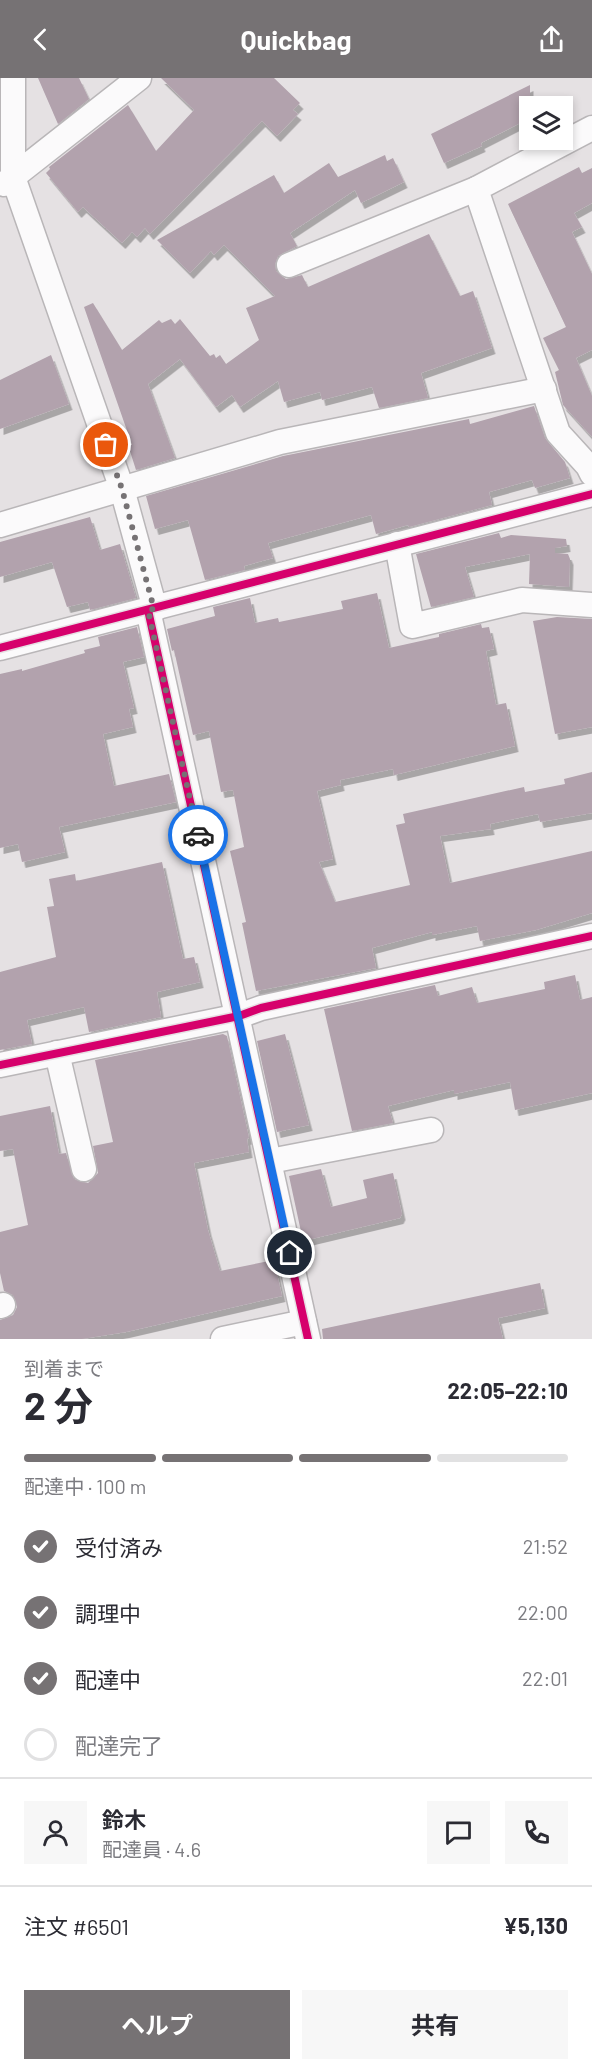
<!DOCTYPE html>
<html lang="ja">
<meta charset="utf-8">
<style>
body{margin:0;font-family:Barlow,"Noto Sans JP",sans-serif;background:#f7f7f7;color:#2b2b33;height:100vh;display:flex;flex-direction:column;font-size:22px;white-space:nowrap}
*{box-sizing:border-box;margin:0}
p{font-size:20px;color:#7c7c81}
.icon{flex:none;width:33px;height:33px;fill:none;stroke:currentColor;stroke-width:2;stroke-linecap:round;stroke-linejoin:round}
.map{position:relative;height:1261px;overflow:hidden}
.panel{display:flex;flex-direction:column;background:#fff;flex:1}
.panel>*{flex:none}
.buttons{position:absolute;left:519px;top:18px;display:grid;gap:12px}
.buttons a{display:grid;place-items:center;width:54px;height:54px;border-radius:0px;background:#fff;box-shadow:0 3px 9px #0003;font-size:30px}
.pin{position:absolute;display:grid;place-items:center;width:51px;height:51px;color:#fff;margin:-26px;border:3px solid #fff;border-radius:50%;box-shadow:0 2px 6px #0007}
.courier{position:absolute;display:grid;place-items:center;width:60px;height:60px;margin:-30px;border:4px solid #1a73e8;border-radius:50%;background:#fff;color:#222;box-shadow:0 2px 8px #0007}
.overview em{font-style:normal;font-weight:700}
.overview div{display:flex;flex-direction:column-reverse}
.overview{display:flex;align-items:center;justify-content:space-between;height:102px;padding:0 24px}
h1{font-size:39px;font-weight:700;line-height:45px}
.bar{display:grid;grid-template-columns:repeat(4,1fr);gap:9px 6px;align-content:center;height:72px;padding:0 24px}
.bar i{height:8px;border-radius:4px;background:#e1e1e2}
.bar .on{background:#767274}
.bar p{grid-column:span 4}
.line{display:flex;align-items:center;gap:15px;padding:0 24px;border-top:2px solid #e1e1e2}
.line div{flex:1}
.round{display:grid;place-items:center;flex:none;width:63px;height:63px;border-radius:0px;background:#f7f7f7}
ol{padding:0 24px;list-style:none}
li{display:flex;align-items:center;gap:18px;height:66px}
li p{margin-inline-start:auto}
li .icon{padding:6px;border-radius:50%;background:#767274;color:#fff;stroke-width:4}
li:last-child{color:#7c7c81}
li i{width:33px;height:33px;border:3px solid #e1e1e2;border-radius:50%}
.action{display:flex;gap:12px;margin-top:auto;padding:12px 24px}
.action a{flex:1;height:69px;border-radius:0px;background:#767274;color:#fff;font-size:24px;font-weight:700;line-height:69px;text-align:center}
.action a+a{background:#f7f7f7;color:#2b2b33}
header{display:flex;justify-content:space-between;align-items:center;height:78px;padding:0 24px;background:#767274;color:#fff;font-size:27px;font-weight:700}
.map>svg:first-child{display:block}
</style>
<header><svg class="icon" aria-label="back" viewBox="0 0 24 24"><path d="M15 5l-7 7 7 7"/></svg>Quickbag<svg class="icon" aria-label="share" viewBox="0 0 24 24"><path d="M12 15V3M7 8l5-5 5 5M5 13v7h14v-7"/></svg></header>
<div class="map">
<svg width="592" height="1261" viewBox="0 0 592 1261">
<defs>
<filter id="shadow"><feDropShadow dx="3.5" dy="6" stdDeviation="0" flood-color="#0004"/></filter>
</defs>
<rect width="100%" height="100%" fill="#e5e1e3"/>
<g fill="#b2a2ad" filter="url(#shadow)">
<path d="M38,0H79L89,21L58,46Z"/>
<path d="M161,0H274L300,25L293,32L298,36L277,58L262,43L150,156L145,150L137,159L132,154L122,165L83,129L78,134L46,95L50,91L49,89L128,27L156,73L194,32Z"/>
<path d="M530,7V40L481,65L482,68L444,85L431,56Z"/>
<path d="M385,77L387,83L393,80L404,104L361,125L355,112L290,155L297,168L278,178L275,186L276,193L286,201L302,197L308,209L429,156L460,218L473,213L492,270L421,295L428,320L379,330L372,309L322,322L320,314L284,324L278,303L240,329L232,317L216,329L180,281L148,306L175,380L136,392L128,367H132L84,229L93,225L122,272L159,242L162,245L171,241L175,246L180,241L210,278L214,276L216,280L220,277L226,286L259,262L246,230L275,218L224,167L214,177L211,173L190,195L157,162L274,97L284,115L329,85L338,99Z"/>
<path d="M579,89L582,95L592,90V125L574,135L582,149L572,154L592,196V272L576,280L592,318V359L563,327L555,294L559,292L543,260L566,249L508,126Z"/>
<path d="M51,277L69,326L0,351V302Z"/>
<path d="M534,328L545,360L565,384L570,400L535,410L532,402L489,414L492,427L409,449L408,447L376,456L371,437L268,465L273,480L244,488L245,492L205,502L188,442L155,451L146,418L283,378L469,341L470,346Z"/>
<path d="M90,439L100,472L120,466L136,520L90,532L88,524L67,529L52,484L0,499V464Z"/>
<path d="M499,455L501,460L511,457L566,461L567,468L555,470V475L568,476L570,481L569,509L529,506L530,476L465,489L474,519L431,529L416,476Z"/>
<path d="M377,515L389,570L439,559V556L481,546L482,550L489,549L494,571L486,573L496,627L506,625L515,668L394,697L393,691L340,702L341,707L317,713L333,781L319,784L335,824L410,807L396,747L405,745L403,736L524,709L525,714L565,706L564,701L592,694V735L540,744L538,736L490,746L491,751L440,758L450,805L592,773V835L536,852L480,863L477,848L432,857V854L372,870L376,890L256,913L242,845L246,844L230,773L244,769L233,712L221,714L209,653L193,657L174,572L172,573L167,551L215,538L213,529L250,520L255,545L278,540L279,544L343,531L341,523Z"/>
<path d="M557,539L592,541V649L555,656L533,543Z"/>
<path d="M137,549L144,579L123,584L134,630L129,631L133,649L103,656L114,708L169,696L176,724L59,749L65,774L22,784L18,766L0,770V596L22,591V593L85,575L84,572L100,568L98,559Z"/>
<path d="M162,784L183,881L194,879L200,904L157,914L161,939L89,954L84,929L27,942L32,966L0,972V894L56,879L47,829L54,828L49,801L75,796L76,803Z"/>
<path d="M575,897L580,922L592,919V1015L515,1032L510,1004L454,1016V1012L388,1028L393,1045L352,1053L324,931L435,907L438,918L472,909L477,925L545,911L544,904Z"/>
<path d="M223,956L227,958L249,1060L247,1061L249,1074L194,1085L208,1152L220,1193L274,1182L282,1218L126,1254L82,1261H0V1242L13,1237L17,1229L13,1217L4,1213L0,1195V1154L28,1147L13,1071L0,1073V1038L50,1028L59,1076L66,1075L74,1101L88,1105L98,1095L93,1068L113,1064L95,982Z"/>
<path d="M285,956L309,1047L277,1054L257,963Z"/>
<path d="M321,1091L331,1129L367,1120L363,1102L393,1095L402,1136L400,1140L303,1163L289,1098Z"/>
<path d="M540,1205L545,1230L498,1240L503,1261H323L322,1251Z"/>
</g>
<g fill="none" stroke-linecap="round" stroke-linejoin="round">
<g stroke="#b9b6b8" stroke-width="27">
<g id="street">
<path d="M13,0V99L122,411L155,531"/>
<path d="M592,50L476,111L558,355L588,388L592,396"/>
<path d="M4,106L139,0"/>
<path d="M289,187L476,111"/>
<path d="M0,447L280,364L544,311"/>
<path d="M397,466L412,548L522,522L592,527"/>
<path d="M148,532L308,1261"/>
<path d="M0,570L592,416"/>
<path d="M57,975L84,1091"/>
<path d="M0,987L239,938L261,930L592,858"/>
<path d="M270,1083L431,1052"/>
<path d="M0,1228L3,1227"/>
<path d="M223,1261L304,1244"/>
</g>
</g>
<use href="#street" stroke="#fbfafb" stroke-width="24"/>
<g stroke="#e6e0e4" stroke-width="11">
<g id="cycleway">
<path d="M148,532L308,1261"/>
<path d="M0,570L592,416"/>
<path d="M0,987L239,938L261,930L592,858"/>
</g>
</g>
<use href="#cycleway" stroke="#d6006c" stroke-width="8"/>
</g>
<g fill="none" stroke-linecap="round" stroke-linejoin="round">
<path stroke="#767274" stroke-width="6" stroke-dasharray="0 10.8" d="M106,367L122,411L154,531L148,532L198,757"/>
<path stroke="#1a73e8" stroke-width="8" d="M198,757L290,1175"/>
</g>
</svg>
<div class="buttons">
<a><svg class="icon" aria-label="layers" viewBox="0 0 24 24"><path d="M12 4l9 5-9 5-9-5zM3 14l9 5 9-5"/></svg></a>
</div>
<div class="pin" style="left:106px;top:367px;background:#ea580c"><svg class="icon" aria-label="bag" viewBox="0 0 24 24"><path d="M5 8h14l-1 12H6zM9 8a3 3 0 0 1 6 0"/></svg></div>
<div class="pin" style="left:290px;top:1175px;background:#1f2937"><svg class="icon" aria-label="home" viewBox="0 0 24 24"><path d="M3 11l9-7 9 7M6 9v11h12V9"/></svg></div>
<div class="courier" style="left:198px;top:757px"><svg class="icon" aria-label="car" viewBox="0 0 24 24"><path d="M5 17H2v-5l4-1 3-4h7l3 4 3 1v5h-3M9 17h6M6 11h13"/><circle cx="7" cy="17" r="2"/><circle cx="17" cy="17" r="2"/></svg></div>
</div>
<section class="panel">
<div class="overview"><div><h1>2 分</h1><p>到着まで</p></div><em>22:05–22:10</em></div>
<div class="bar"><i class="on"></i><i class="on"></i><i class="on"></i><i></i><p>配達中 · 100 m</p></div>
<ol>
<li><svg class="icon" aria-label="check" viewBox="0 0 24 24"><path d="M5 12l5 5 9-10"/></svg>受付済み<p>21:52</p></li>
<li><svg class="icon" aria-label="check" viewBox="0 0 24 24"><path d="M5 12l5 5 9-10"/></svg>調理中<p>22:00</p></li>
<li><svg class="icon" aria-label="check" viewBox="0 0 24 24"><path d="M5 12l5 5 9-10"/></svg>配達中<p>22:01</p></li>
<li><i></i>配達完了</li>
</ol>
<div class="line" style="height:108px"><a class="round"><svg class="icon" aria-label="person" viewBox="0 0 24 24"><circle cx="12" cy="8" r="4"/><path d="M4 21q1-7 8-7t8 7"/></svg></a><div><b>鈴木</b><p>配達員 · 4.6</p></div><a class="round"><svg class="icon" aria-label="chat" viewBox="0 0 24 24"><path d="M4 5h16v11H9l-5 4z"/></svg></a><a class="round"><svg class="icon" aria-label="phone" viewBox="0 0 24 24"><path d="M5 4h4l2 5-3 2q2 4 5 5l2-3 5 2v4C11 20 4 13 5 4z"/></svg></a></div>
<div class="line" style="height:78px"><div>注文 #6501</div><b>¥5,130</b></div>
<div class="action"><a>ヘルプ</a><a>共有</a></div>
</section>
